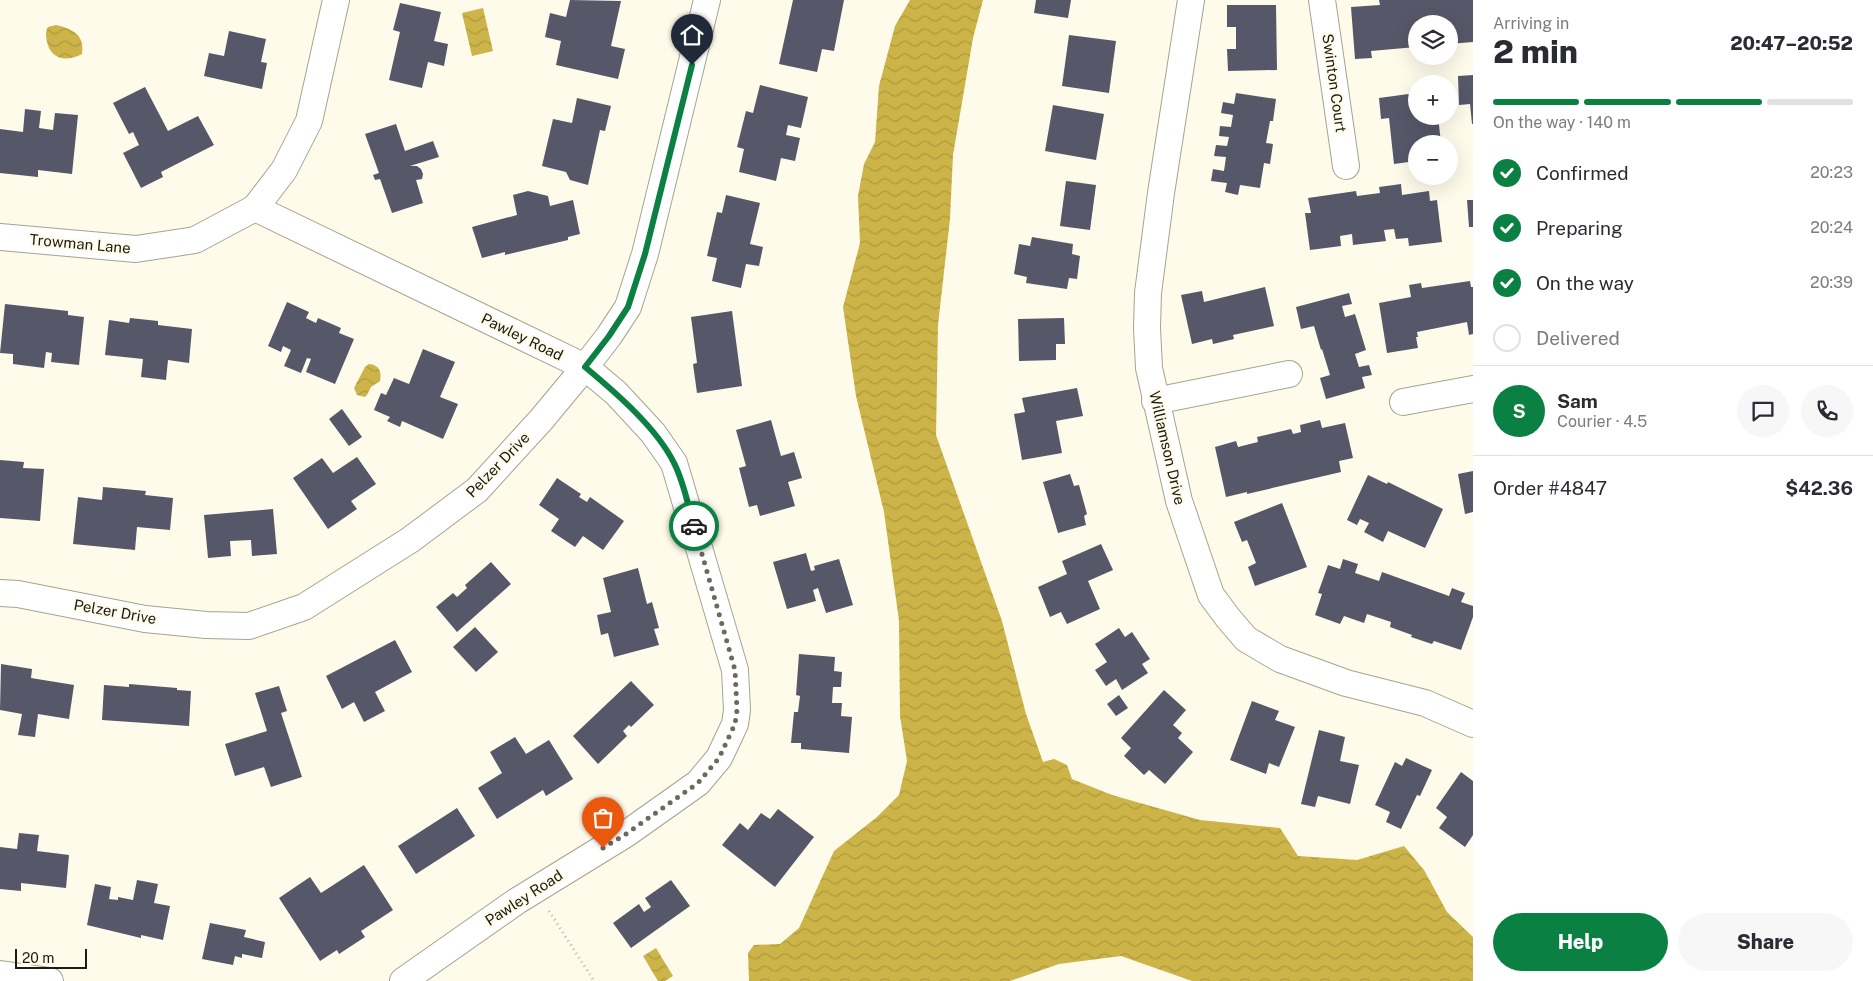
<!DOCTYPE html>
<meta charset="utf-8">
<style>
body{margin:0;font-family:"Public Sans",sans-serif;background:#f7f7f7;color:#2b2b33;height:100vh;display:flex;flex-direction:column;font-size:19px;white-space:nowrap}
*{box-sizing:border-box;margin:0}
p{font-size:16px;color:#7c7c81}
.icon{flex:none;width:28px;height:28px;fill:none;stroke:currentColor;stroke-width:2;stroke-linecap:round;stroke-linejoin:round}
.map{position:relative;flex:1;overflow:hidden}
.drawer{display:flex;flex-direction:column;background:#fff;width:400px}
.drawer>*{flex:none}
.fabs{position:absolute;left:1408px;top:15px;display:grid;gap:10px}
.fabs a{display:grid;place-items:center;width:50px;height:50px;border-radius:50%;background:#fff;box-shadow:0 5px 20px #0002;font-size:25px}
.scale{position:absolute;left:15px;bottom:12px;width:72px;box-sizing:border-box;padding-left:5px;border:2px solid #1d1b14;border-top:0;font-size:14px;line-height:18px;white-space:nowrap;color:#1d1b14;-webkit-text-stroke:4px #fffbeb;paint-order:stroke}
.pin{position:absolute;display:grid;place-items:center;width:42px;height:42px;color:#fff;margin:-51px -21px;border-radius:50% 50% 50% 0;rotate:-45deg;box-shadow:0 0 5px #0007}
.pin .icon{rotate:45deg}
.courier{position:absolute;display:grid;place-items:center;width:50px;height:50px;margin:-25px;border:4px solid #0b8043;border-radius:50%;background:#fff;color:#222;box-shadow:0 1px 6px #0007}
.summary em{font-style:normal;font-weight:800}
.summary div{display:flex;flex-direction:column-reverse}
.summary{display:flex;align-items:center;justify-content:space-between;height:85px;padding:0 20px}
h1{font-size:32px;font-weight:800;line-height:38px}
.bar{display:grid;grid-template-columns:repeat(4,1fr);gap:8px 5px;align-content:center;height:60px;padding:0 20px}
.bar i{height:6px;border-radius:4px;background:#e1e1e2}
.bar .on{background:#0b8043}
.bar p{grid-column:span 4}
.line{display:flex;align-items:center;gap:12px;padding:0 20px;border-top:1px solid #e1e1e2}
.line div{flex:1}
.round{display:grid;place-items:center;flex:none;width:52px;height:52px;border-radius:26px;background:#f7f7f7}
ol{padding:0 20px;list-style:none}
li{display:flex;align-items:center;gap:15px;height:55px}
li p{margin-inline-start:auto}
li .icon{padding:5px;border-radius:50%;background:#0b8043;color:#fff;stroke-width:4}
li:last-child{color:#7c7c81}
li i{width:28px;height:28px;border:2px solid #e1e1e2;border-radius:50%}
.cta{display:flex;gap:10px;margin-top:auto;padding:10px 20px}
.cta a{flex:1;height:58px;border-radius:30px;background:#0b8043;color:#fff;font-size:20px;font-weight:800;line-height:58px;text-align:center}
.cta a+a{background:#f7f7f7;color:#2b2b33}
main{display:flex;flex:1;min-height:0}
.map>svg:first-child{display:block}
</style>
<main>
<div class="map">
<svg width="1473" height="981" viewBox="0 0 1473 981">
<defs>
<pattern id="water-waves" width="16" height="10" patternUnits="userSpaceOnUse" patternTransform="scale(1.25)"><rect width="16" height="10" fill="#ccb448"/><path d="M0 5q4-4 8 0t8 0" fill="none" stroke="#af9a3e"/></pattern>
</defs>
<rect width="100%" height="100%" fill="#fffbeb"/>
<g fill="url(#water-waves)">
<path d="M910,0H983L973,38L953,155L950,219L938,325L936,435L1002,621L1026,714L1043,762L1054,759L1067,765L1072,779L1112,795L1200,820L1280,828L1298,856L1357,860L1404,846L1424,870L1447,912L1473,937V981H1192L1121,956L1059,964L1010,981H749L748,953L754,945L780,944L799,928L834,851L877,817L899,795L907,761L900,716L899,621L884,512L856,396L843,307L860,243L858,196L864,164L875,142L879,86L895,26Z"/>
<path d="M483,8L493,51L472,56L462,13Z"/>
<path d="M56,25C73,29 85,35 82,54C67,62 51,60 47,42C46,36 45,32 48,27Z"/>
<path d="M369,364C379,365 382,371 380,381L371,387L367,395L365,397L357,395L354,388L365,367Z"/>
<path d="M656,948L673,976L665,981H658L643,956Z"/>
</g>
<g fill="#565768">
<path d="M570,0L621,1L611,46L625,49L618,79L556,65L561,41L545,37L550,13L566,17Z"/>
<path d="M793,0H844L834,51L822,49L817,72L779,64Z"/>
<path d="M1036,0H1071L1068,18L1034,13Z"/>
<path d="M1379,0H1473V42L1449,44V24H1416V47L1371,51L1372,58L1355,59L1351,7L1380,5Z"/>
<path d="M400,3L441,12L434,41L448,44L444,66L428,62L422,88L389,80L400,32L393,30Z"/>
<path d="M1227,5H1276L1277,70L1228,71L1227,49H1236V27H1227Z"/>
<path d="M229,31L266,39L261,62L267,63L262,89L204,76L209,53L224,56Z"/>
<path d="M1069,35L1116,41L1109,93L1062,86Z"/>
<path d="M1473,75V124H1472L1470,104L1459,105L1458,76Z"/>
<path d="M760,85L808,97L801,128L788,125L786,135L800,138L795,161L781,158L776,181L739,172L744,149L737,147L746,111L753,113Z"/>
<path d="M145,87L168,131L198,116L214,145L161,172L163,177L141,188L123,153L139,145L133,132L129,134L113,103Z"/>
<path d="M1236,93L1276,99L1273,121H1270L1266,143L1273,144L1270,164L1264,163L1260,188L1240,185L1238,195L1225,192L1227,183L1211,181L1213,169L1224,171L1226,157L1214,156L1216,145L1227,146L1229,137L1219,136L1220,126L1231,127L1233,115L1221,113L1223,102L1234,104Z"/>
<path d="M1416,93V116H1438L1441,143L1416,144V161L1394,164L1389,118L1381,119L1379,98Z"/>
<path d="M577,98L611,106L605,131L600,130L588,185L570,180L566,172L542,166L553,119L572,123Z"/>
<path d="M1053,105L1104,114L1096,160L1045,151Z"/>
<path d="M25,109L41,111L39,128L53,130L55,113L78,115L72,174L38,170V177L0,173V129L23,132Z"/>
<path d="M396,124L405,151L433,141L439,157L410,166H417L421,169L423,174L422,179L416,180L423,203L392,213L380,179L375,180L373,175L379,173L365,134Z"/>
<path d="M1066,181L1096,185L1090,230L1060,226Z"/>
<path d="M1401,184L1402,195L1429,191L1430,201L1437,200L1442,242L1409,246L1408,238L1396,239L1394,229L1384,230L1386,241L1353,245L1352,234L1340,236L1341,246L1310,250L1305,213H1311L1308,198L1356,191L1357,196L1380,193L1379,187Z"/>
<path d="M528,191L548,196L550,206L573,200L580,234L568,237V240L505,255V252L482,258L472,227L517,215L513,195Z"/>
<path d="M726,195L760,203L750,244L763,247L759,266L746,264L741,288L712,281L717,258L707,256L717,212L722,213Z"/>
<path d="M1467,200H1473V227H1469Z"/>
<path d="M1032,237L1073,244L1072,254L1080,256L1077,279L1069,278L1067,289L1026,283L1027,277L1014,274L1019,244L1030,246Z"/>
<path d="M1470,281L1471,287H1473V334L1469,335L1467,322L1417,332L1418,337H1416L1418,348L1387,353L1379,303L1411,297L1409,285L1421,283L1422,288Z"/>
<path d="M1265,287L1274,326L1233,335L1234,339L1213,344L1212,339L1192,344L1181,295L1202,291L1204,302Z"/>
<path d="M1349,293L1352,304L1342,306L1345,317L1355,314L1366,350L1355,354L1359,367L1369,365L1372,375L1362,377L1365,388L1326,399L1320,378L1330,375L1322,349L1321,350L1314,326L1301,329L1296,307Z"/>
<path d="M287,302L309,312L306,318L316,323L318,318L341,328L339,333L354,339L335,384L306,372L311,359L307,358L301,373L284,366L291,350L283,346L281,352L268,346Z"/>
<path d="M5,304L68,311V315L84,317L79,365L51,362L52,353L46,352L44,368L13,364V354L0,353Z"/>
<path d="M732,311L742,386L697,393L693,364L697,363L691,317Z"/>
<path d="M130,318L158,321V325L192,329L189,363L168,360L166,380L141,377L143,359L105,355L109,320L129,323Z"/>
<path d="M1064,318L1065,344H1056V360L1019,361L1018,319Z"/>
<path d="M423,349L455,362L440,397L458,404L443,439L402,421L400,427L387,421L390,417L374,410L381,393L386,395L394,378L409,384Z"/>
<path d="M1077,388L1083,416L1056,421L1062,453L1022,460L1014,414L1025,412L1022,398Z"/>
<path d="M342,409L362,437L349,446L329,419Z"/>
<path d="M771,420L781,456L794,452L802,478L788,482L795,506L760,516L757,505L749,507L739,468L746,466L736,430Z"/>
<path d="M1320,420L1322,428L1345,423L1353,458L1339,461L1341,472L1247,494V492L1226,497L1215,447L1236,441L1238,447L1258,442L1257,437L1291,429L1293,434L1301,432L1300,425Z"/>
<path d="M357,457L376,484L351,501L357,509L328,529L293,478L322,458L333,473Z"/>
<path d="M0,460L24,462L23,468L44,469L40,521L0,518Z"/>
<path d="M1473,471V512L1465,514L1458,474Z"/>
<path d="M1070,474L1074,486L1079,485L1087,514L1084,516L1086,525L1058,533L1043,482Z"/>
<path d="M1368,475L1387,484L1388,482L1443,509L1425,548L1388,531L1383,542L1364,532L1369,523L1360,519L1357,525L1347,520Z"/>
<path d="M557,478L581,494L579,497L587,502L590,497L624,521L603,550L583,536L575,547L551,531L559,519L539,505Z"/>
<path d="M103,487L146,491L145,495L173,498L170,530L137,527L135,550L73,544L78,497L102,500Z"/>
<path d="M1282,503L1307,567L1255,586L1248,567L1256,563L1247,540L1242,542L1234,522Z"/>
<path d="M273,509L277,554L252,556L251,540L230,541L231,556L208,558L204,515Z"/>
<path d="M1101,544L1113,570L1088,581L1100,609L1067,624L1061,612L1050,617L1038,587L1067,574L1062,561Z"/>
<path d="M806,553L811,571L815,570L814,566L839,559L853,605L826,613L818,588L813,590L816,601L787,609L773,562Z"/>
<path d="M1343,559L1358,564L1355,573L1379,581L1382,572L1449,596L1452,588L1465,593L1461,602L1473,606V617L1461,650L1434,641L1432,644L1411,637L1412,635L1390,627L1391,622L1367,614L1364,623L1344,616L1340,624L1315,615L1322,594L1318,593L1328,565L1340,569Z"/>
<path d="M491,562L511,584L457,632L436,607L453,593L457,597L467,588L465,585Z"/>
<path d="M638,568L647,604L652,602L659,628L654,629L659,645L614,657L608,633L601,635L597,615L611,612L603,578Z"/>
<path d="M475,627L498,652L476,672L453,647Z"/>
<path d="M1119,628L1125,637L1132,632L1150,659L1142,664L1148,673L1122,690L1116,679L1106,686L1095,670L1107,662L1095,644Z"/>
<path d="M395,640L412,672L375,692L385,711L364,722L354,702L342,709L326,676Z"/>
<path d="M799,654L835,657L834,671L842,672L841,687H833L832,703H842L841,716L852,717L849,753L801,749V743H791L794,712H798L800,696L796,695Z"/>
<path d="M1,664L32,669L31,678L74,685L69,719L38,714L35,737L18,735L22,714L0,710Z"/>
<path d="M631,681L654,705L631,727L629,725L623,731L627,736L598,764L573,736Z"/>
<path d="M129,684L177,688V690L191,691L189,726L102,720L104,685L129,687Z"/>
<path d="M279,686L287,711L281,713L302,777L271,787L264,767L235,776L225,744L267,731L255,693Z"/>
<path d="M1164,690L1186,710L1173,725L1182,733L1178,738L1193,752L1165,784L1149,770L1144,775L1124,756L1131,748L1121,738Z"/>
<path d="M1119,695L1128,708L1116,716L1107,704Z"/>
<path d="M1252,701L1279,711L1275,720L1295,727L1279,767L1269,763L1266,774L1230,760Z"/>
<path d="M1319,730L1345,737L1340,761L1359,765L1350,804L1318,796L1315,807L1301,804Z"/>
<path d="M515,737L526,754L549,740L573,779L546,796L543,790L497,819L478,788L502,773L490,752Z"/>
<path d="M1406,758L1432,770L1420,796L1417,795L1401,829L1386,822L1390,812L1375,805L1395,762L1402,766Z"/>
<path d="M1461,772L1473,781V835L1465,847L1439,828L1447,817L1436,808Z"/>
<path d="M457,808L475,836L416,874L398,846Z"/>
<path d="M778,809L814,837L775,887L722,845L740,823L748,830L761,813L770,819Z"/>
<path d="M19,833L39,835L37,851L69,855L66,888L21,883V891L0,889V847L17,849Z"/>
<path d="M364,865L393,910L361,931L365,937L339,954L337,950L320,961L279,898L310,877L321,893Z"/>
<path d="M137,880L158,884L154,903L170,906L163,940L141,935V938L87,925L95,884L111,887L109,899L118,900V897L133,900Z"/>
<path d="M671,880L690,906L631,948L613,923L639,904L644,912L651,907L645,898Z"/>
<path d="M210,923L246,930L244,937L265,942L262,958L242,954V958L235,956L233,965L202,959Z"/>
</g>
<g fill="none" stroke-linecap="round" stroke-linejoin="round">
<g stroke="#a7a390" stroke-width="28">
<g id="minor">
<path d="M1191,0L1161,193L1148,293L1147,328L1149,368L1179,501L1211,595L1228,618L1246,639L1280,659L1346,683L1425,703L1473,724"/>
<path d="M1322,0L1346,166"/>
<path d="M255,208L585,367L616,393L653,433L674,463L735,670L737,710L735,724L719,758L698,783L626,834L517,901L403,981"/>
<path d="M0,237L136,249L195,240L255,208L284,170L309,121L336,0"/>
<path d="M1155,401L1289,374"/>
<path d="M1403,402L1473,389"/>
<path d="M0,593L18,594L145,619L206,625L249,626L304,607L410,540L477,490L541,420L585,367L609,336L628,307L645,254L707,0"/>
<path d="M0,974L50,981"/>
</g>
</g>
<path stroke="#bab7aa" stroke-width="3" stroke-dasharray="1 4" stroke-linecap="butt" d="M549,911L594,981"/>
<use href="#minor" stroke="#fff" stroke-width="26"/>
</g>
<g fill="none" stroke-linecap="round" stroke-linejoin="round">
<path stroke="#6c695f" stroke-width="5" stroke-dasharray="0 9" d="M603,848L626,834L698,783L719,758L735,724L737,710L735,670L694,526"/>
<path stroke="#0b8043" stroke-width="6" d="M692,65L645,254L628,307L609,336L585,367C615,392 657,428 674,463C684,482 688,506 694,526"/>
</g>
<g text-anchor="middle" stroke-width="5" stroke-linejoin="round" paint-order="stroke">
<g font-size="15" fill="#1d1b14" stroke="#fffbeb">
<text transform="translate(1334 83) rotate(82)" y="5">Swinton Court</text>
<text transform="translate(80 244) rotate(5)" y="5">Trowman Lane</text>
<text transform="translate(522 337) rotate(26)" y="5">Pawley Road</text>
<text transform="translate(1167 448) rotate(77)" y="5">Williamson Drive</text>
<text transform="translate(498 465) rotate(-46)" y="5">Pelzer Drive</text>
<text transform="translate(115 612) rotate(10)" y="5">Pelzer Drive</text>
<text transform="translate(524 898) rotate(-33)" y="5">Pawley Road</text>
</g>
</g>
</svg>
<div class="fabs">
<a><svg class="icon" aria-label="layers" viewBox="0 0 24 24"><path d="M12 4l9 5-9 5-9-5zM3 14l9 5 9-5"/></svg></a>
<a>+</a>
<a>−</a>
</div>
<div class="scale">20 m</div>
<div class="pin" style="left:603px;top:848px;background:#ea580c"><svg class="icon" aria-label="bag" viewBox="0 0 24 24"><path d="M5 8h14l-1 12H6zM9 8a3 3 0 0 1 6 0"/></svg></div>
<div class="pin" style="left:692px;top:65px;background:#1f2937"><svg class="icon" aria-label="home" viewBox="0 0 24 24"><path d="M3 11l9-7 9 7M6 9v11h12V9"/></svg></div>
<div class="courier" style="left:694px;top:526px"><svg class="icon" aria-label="car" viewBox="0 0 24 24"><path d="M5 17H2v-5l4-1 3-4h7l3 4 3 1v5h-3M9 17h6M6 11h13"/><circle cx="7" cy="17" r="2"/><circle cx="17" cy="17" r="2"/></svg></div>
</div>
<section class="drawer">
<div class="summary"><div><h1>2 min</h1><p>Arriving in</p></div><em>20:47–20:52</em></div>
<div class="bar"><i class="on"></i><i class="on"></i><i class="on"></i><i></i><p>On the way · 140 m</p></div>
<ol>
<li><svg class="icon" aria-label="check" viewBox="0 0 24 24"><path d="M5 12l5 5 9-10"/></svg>Confirmed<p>20:23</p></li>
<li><svg class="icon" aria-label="check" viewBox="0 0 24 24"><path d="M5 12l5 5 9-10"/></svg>Preparing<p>20:24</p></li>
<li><svg class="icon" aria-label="check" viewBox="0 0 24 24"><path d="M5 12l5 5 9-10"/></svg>On the way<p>20:39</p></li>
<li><i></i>Delivered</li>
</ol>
<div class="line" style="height:90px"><b class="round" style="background:#0b8043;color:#fff">S</b><div><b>Sam</b><p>Courier · 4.5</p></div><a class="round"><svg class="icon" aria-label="chat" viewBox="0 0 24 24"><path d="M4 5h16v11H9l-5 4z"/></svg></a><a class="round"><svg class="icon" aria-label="phone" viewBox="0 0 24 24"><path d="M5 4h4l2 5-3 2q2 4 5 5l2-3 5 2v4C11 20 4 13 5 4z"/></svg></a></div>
<div class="line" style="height:65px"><div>Order #4847</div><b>$42.36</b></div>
<div class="cta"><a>Help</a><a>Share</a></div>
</section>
</main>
